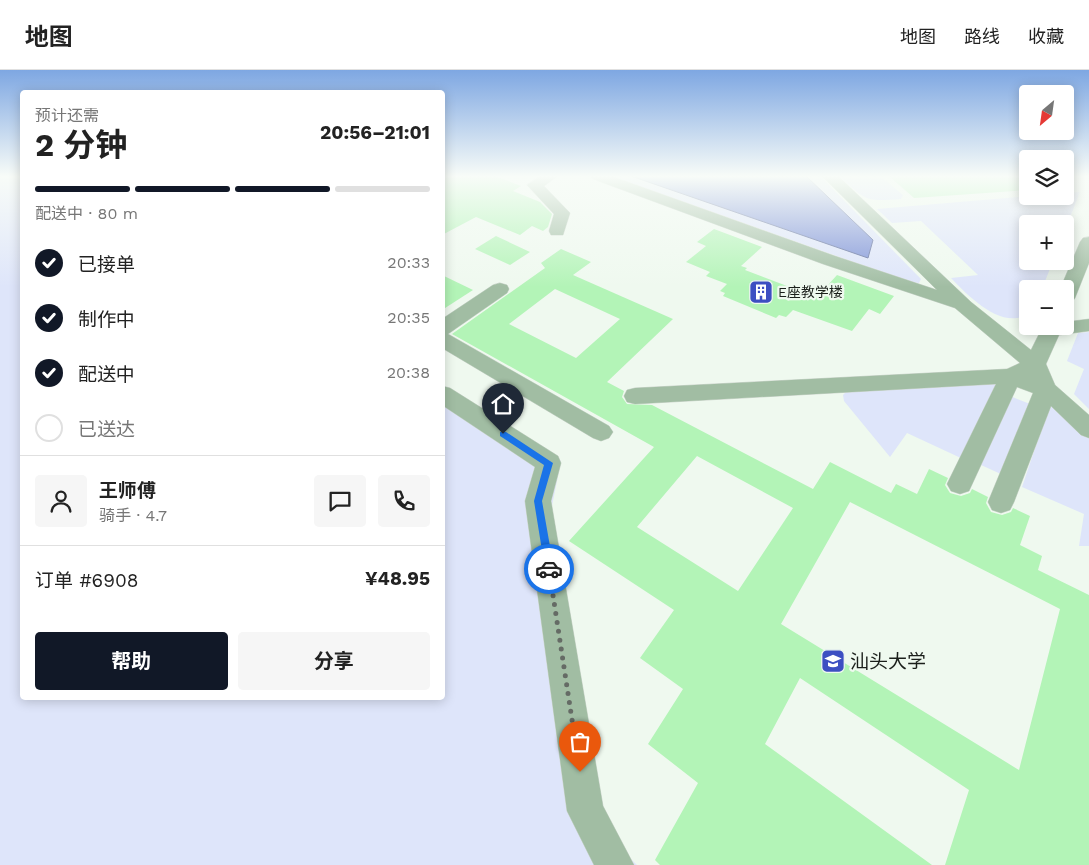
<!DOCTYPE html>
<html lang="zh">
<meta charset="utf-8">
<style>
body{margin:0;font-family:"Work Sans","Noto Sans SC",sans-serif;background:#f6f6f6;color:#222;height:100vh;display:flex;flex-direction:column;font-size:19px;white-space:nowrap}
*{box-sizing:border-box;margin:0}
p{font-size:16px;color:#767676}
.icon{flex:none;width:28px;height:28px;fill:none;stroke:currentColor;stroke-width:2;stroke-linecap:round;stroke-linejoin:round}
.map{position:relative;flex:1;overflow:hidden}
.side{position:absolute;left:20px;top:20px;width:425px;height:610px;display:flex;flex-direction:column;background:#fff;border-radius:5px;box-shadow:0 2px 12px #0003}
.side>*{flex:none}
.needle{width:32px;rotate:209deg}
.controls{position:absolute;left:1019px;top:15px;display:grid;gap:10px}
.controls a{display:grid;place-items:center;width:55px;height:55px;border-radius:5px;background:#fff;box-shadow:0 2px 12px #0003;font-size:25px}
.pin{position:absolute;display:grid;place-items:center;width:42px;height:42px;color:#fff;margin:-51px -21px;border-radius:50% 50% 50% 0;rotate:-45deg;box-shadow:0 0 5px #0007}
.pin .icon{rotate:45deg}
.courier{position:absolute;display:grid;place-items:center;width:50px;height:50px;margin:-25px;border:4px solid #1a73e8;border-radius:50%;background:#fff;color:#222;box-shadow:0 1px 6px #0007}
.summary em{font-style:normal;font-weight:700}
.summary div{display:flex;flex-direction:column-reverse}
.summary{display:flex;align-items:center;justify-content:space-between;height:85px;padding:0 15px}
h1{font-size:32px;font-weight:700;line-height:38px}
.bar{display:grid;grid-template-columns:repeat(4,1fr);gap:8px 5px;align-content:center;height:60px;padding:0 15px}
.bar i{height:6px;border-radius:4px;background:#e0e0e0}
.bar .on{background:#111827}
.bar p{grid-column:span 4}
.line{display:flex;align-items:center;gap:12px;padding:0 15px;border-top:1px solid #e0e0e0}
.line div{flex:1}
.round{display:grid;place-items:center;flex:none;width:52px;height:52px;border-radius:5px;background:#f6f6f6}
ol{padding:0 15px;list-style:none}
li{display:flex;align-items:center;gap:15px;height:55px}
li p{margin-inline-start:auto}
li .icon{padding:5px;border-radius:50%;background:#111827;color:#fff;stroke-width:4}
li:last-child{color:#767676}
li i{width:28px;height:28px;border:2px solid #e0e0e0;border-radius:50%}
.primary-button{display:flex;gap:10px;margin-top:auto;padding:10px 15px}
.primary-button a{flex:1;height:58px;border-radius:5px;background:#111827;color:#fff;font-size:20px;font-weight:700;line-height:58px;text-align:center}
.primary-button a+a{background:#f6f6f6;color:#222}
header{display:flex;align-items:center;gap:30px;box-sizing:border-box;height:70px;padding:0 25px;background:#fff;border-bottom:1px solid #e0e0e0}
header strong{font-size:24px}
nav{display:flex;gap:28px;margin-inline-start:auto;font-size:18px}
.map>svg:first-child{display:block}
</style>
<header>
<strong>地图</strong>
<nav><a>地图</a><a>路线</a><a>收藏</a></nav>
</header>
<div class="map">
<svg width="1089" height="795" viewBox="0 0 1089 795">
<rect width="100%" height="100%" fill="#eff9ef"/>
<g fill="#dee5fa">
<path d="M0,106H22V628H442L443,315L561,391L551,441L604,742L630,788L637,795H0Z"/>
<path d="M611,106H820L921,209L919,213L910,212Z"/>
<path d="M839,106H880L903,125L901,129C864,132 866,130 839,106Z"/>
<path d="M1080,122L1065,160V154H1028V191H1053L1042,219H1028L1027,244C1002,261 966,224 951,208L978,205L921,151L892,153L877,139L1030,126H1065V123Z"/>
<path d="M1089,262V339L1074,324L1084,299L1067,291L1078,263Z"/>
<path d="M995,312L997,318L963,389L907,363L890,387L844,331L843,325L848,320Z"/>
<path d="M1010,326L1030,334L1003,405L981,395Z"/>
<path d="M1054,334L1089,367V476H1079L1084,444L1022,417L1049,337Z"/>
</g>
<path fill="#7f93d8" stroke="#61709f" d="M631,106H806L873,170L868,188Z"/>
<g fill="#b3f4b7" fill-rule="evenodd">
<path d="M450,106H495L521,116L513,121L540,132L552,144L548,157L543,161L532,156L520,165L476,147L442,165V109Z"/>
<path d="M889,106H1028V120L914,128Z"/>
<path d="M714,159L762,177L741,196L747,198L745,200L808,224L809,222L818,226L837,205L894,226L880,244L869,239L852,261L793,240L786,247L779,245L776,248L723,226L725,223L720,221L727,214L706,206L710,202L686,192L706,176L697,172Z"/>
<path d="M496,166L530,182L510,195L475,179Z"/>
<path d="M561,179L591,192L573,205L673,249L607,312L624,321L622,327L627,334L652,335L813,419L830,392L891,423L896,414L917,424L929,399L948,408L945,415L950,423L961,426L970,423L972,419L988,427L986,433L991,442L1002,445L1011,442L1013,438L1030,446L1020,475L1042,486L1038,500L1089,525V795H945L969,720L800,608L765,674L932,795H660L655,790L698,713L648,674L683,619L640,588L674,540L569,471L654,377L452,264L545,198L541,193ZM555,219L620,249L576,288L509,254ZM697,386L793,438L738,521L637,457ZM850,432L1060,539L1019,700L781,554Z"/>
<path d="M442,205L473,220L442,240Z"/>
</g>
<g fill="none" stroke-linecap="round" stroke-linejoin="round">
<g stroke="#cdd6cd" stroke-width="1">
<g id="minor">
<path d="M540,106H558L544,116L570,143L563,165H551L549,161L554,144L527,115Z"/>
<path d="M590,106H611L835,186L937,220L822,106H838L971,232L1031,280L1043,256H1065V252L1089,249V261L1059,265L1046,294L1055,315L1089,345V368L1081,365L1051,336L1014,432L1010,440L1001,443L992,440L988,432L1033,323L1017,317L969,421L960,424L951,421L947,414L996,314L635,334L627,332L624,326L627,320L635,318L1007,299L1020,293L955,238L823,194L593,109Z"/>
<path d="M1089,167V193L1075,228L1072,232L1065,234V219H1060L1080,172L1083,168Z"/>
<path d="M500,213L507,215L509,219L507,223L448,264L609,356L613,362L609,368L601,371L593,368L442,278V249L493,215Z"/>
<path d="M442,316L450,318L558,386L561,393L551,431L603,736L634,795H594L567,741L525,431L535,397L442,335Z"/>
</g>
</g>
<use href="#minor" fill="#a1bda3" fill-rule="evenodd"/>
</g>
<linearGradient id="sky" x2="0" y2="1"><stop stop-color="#7ea7e2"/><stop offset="0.49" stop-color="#f8fcf8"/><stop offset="1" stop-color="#f8fcf8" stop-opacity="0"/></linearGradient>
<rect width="1089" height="217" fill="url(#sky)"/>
<path fill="#1a73e8" d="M500,362H506L553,393L542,431L554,499L549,503L545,499L534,431L544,395L500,366Z"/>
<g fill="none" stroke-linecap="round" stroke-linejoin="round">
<path stroke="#656b65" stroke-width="5" stroke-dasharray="0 9" d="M549,499L580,702"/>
</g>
<defs>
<g id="building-square" transform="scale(1.25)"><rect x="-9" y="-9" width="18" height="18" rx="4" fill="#3d4fc2" stroke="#eff9ef"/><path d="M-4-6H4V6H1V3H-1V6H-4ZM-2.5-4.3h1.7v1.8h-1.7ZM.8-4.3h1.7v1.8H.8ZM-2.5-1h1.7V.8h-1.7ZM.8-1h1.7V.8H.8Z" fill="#fff"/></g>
<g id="university-square" transform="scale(1.25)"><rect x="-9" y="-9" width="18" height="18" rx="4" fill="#3d4fc2" stroke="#eff9ef"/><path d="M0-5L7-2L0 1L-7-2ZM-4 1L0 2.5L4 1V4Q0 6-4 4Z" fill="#fff"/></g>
</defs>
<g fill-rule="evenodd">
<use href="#building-square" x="761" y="222"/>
<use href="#university-square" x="833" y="591"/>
</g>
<g text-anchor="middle" stroke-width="4.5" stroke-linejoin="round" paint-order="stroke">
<g font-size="14" fill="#1b1f1b" stroke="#eff9ef" text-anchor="start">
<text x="778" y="227">E座教学楼</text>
</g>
<g font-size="19" fill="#1b1f1b" stroke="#eff9ef" text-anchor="start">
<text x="850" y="598">汕头大学</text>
</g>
</g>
</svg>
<div class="controls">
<a><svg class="needle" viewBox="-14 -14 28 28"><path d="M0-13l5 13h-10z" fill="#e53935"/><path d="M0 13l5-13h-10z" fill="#767676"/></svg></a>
<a><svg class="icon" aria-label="layers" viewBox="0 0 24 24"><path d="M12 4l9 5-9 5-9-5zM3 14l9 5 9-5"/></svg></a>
<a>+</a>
<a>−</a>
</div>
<div class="pin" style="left:580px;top:702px;background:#ea580c"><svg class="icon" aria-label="bag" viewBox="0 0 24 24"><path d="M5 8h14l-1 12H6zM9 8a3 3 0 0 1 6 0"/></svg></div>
<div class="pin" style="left:503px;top:364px;background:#1f2937"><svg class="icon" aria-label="home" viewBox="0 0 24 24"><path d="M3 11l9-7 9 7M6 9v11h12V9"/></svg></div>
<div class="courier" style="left:549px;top:499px"><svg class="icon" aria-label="car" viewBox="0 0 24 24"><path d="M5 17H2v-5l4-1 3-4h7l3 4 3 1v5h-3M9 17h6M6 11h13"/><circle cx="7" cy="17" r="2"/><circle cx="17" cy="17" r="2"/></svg></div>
<section class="side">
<div class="summary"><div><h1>2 分钟</h1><p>预计还需</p></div><em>20:56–21:01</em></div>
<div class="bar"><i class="on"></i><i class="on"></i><i class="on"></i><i></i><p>配送中 · 80 m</p></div>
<ol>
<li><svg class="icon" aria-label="check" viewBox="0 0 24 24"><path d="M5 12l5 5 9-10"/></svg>已接单<p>20:33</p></li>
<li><svg class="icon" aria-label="check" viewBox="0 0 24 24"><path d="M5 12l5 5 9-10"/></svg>制作中<p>20:35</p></li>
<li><svg class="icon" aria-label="check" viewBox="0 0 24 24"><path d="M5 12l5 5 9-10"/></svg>配送中<p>20:38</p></li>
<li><i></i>已送达</li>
</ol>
<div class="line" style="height:90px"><a class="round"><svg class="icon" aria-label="person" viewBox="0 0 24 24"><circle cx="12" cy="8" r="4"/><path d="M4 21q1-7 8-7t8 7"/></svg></a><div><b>王师傅</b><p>骑手 · 4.7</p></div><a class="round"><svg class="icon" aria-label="chat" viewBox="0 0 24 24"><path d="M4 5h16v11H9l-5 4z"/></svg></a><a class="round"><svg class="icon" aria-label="phone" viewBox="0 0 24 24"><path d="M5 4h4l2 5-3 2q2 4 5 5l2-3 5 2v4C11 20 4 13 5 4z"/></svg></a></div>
<div class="line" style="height:65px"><div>订单 #6908</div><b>¥48.95</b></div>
<div class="primary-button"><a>帮助</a><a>分享</a></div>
</section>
</div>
